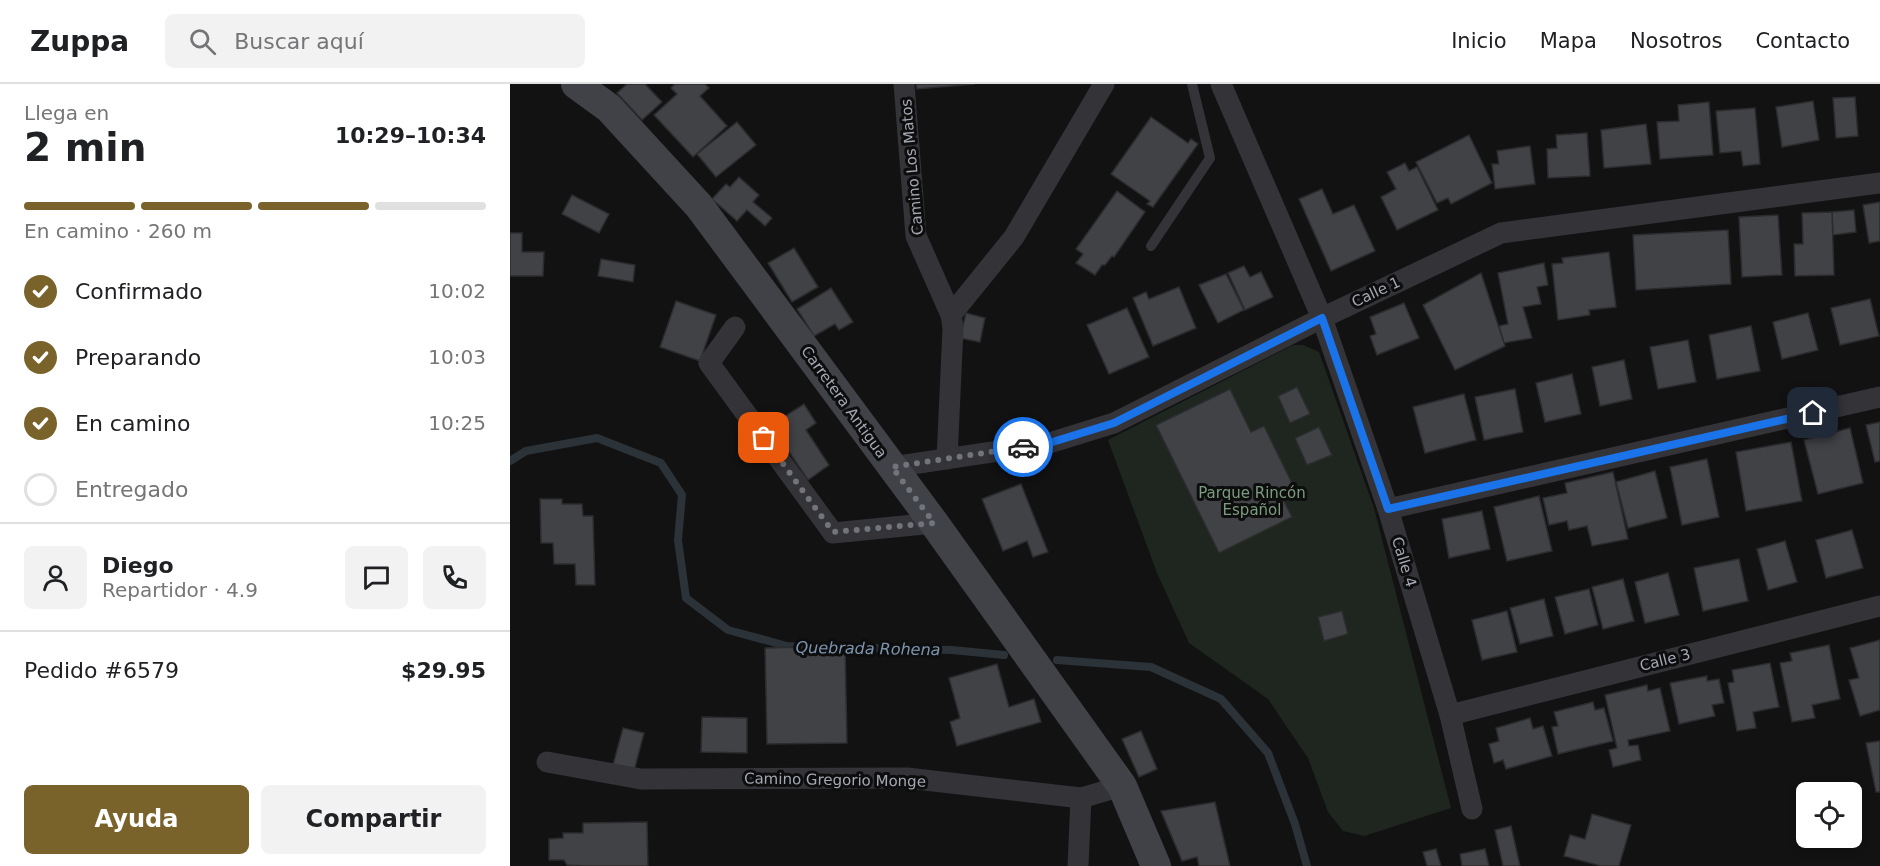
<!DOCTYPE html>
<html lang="es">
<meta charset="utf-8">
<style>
body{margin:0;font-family:"DejaVu Sans",sans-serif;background:#f2f2f2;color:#202124;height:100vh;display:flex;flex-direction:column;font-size:22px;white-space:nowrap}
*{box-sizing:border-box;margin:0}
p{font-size:20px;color:#757577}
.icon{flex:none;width:33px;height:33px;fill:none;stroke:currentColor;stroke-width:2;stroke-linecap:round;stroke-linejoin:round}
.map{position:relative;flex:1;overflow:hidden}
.side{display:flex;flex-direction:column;background:#fff;width:510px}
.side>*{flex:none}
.tools{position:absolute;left:1286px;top:698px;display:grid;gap:12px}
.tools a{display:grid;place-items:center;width:66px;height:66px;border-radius:9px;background:#fff;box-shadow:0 3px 9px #0003;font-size:30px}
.pin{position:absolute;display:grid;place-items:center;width:51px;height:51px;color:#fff;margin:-26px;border-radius:12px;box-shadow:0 3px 9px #0006}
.courier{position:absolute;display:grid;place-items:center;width:60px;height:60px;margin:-30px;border:4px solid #1a73e8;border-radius:50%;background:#fff;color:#222;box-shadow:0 2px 8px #0007}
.headline em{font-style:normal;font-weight:700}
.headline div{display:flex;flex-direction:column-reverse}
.headline{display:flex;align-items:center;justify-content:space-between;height:102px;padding:0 24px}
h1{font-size:39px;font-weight:700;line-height:45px}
.bar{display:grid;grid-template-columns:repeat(4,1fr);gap:9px 6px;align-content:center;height:72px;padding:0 24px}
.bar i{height:8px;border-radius:4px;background:#e0e0e0}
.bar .active{background:#7a622b}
.bar p{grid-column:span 4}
.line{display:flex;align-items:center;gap:15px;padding:0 24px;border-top:2px solid #e0e0e0}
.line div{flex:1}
.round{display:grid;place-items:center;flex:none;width:63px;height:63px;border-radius:9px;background:#f2f2f2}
ol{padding:0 24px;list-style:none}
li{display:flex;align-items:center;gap:18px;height:66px}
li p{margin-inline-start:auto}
li .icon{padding:6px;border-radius:50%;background:#7a622b;color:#fff;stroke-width:4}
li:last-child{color:#757577}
li i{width:33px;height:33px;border:3px solid #e0e0e0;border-radius:50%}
.cta{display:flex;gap:12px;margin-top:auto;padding:12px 24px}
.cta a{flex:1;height:69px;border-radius:9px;background:#7a622b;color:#fff;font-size:24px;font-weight:700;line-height:69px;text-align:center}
.cta a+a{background:#f2f2f2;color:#202124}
header{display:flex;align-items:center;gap:36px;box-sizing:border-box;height:84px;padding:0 30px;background:#fff;border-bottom:2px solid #e0e0e0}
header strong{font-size:28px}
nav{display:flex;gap:33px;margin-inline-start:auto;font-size:21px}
.search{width:420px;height:54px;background:#f2f2f2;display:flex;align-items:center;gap:15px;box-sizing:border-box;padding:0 21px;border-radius:9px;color:#757577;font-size:22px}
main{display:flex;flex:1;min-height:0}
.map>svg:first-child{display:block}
</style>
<header>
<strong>Zuppa</strong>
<div class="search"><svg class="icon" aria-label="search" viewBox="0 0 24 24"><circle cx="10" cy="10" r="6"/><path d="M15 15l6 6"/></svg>Buscar aquí</div>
<nav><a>Inicio</a><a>Mapa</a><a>Nosotros</a><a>Contacto</a></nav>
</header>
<main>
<section class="side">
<div class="headline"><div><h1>2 min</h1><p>Llega en</p></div><em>10:29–10:34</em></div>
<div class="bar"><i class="active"></i><i class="active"></i><i class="active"></i><i></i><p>En camino · 260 m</p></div>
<ol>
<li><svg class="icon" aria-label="check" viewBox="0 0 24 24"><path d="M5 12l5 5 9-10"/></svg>Confirmado<p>10:02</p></li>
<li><svg class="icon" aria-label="check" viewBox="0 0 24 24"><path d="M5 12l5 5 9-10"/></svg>Preparando<p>10:03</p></li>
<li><svg class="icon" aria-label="check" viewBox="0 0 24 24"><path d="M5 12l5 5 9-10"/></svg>En camino<p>10:25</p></li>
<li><i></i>Entregado</li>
</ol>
<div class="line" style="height:108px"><a class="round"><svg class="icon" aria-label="person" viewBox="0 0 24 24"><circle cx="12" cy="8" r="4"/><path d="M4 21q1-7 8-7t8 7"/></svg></a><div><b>Diego</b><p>Repartidor · 4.9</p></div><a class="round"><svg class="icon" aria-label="chat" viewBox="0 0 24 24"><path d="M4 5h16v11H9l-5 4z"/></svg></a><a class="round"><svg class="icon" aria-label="phone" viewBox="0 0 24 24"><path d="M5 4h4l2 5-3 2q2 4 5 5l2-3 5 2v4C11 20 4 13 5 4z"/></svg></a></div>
<div class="line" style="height:78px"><div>Pedido #6579</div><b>$29.95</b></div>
<div class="cta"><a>Ayuda</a><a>Compartir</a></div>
</section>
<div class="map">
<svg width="1370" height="782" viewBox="0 0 1370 782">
<rect width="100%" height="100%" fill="#121213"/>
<path fill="#1e261f" d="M783,261H793L809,268L864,424L941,724L854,752L833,747L818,728L798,674L758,615L679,559L647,489L598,356Z"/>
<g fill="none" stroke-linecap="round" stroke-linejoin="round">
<g stroke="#2b3238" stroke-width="8">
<path d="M0,377L16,367L87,354L151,379L172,411L168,456L176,514L218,546L277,562L442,566L494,571"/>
<path d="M547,576L641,583L711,615L758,669L785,740L797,782"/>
</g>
</g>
<g fill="#414246" stroke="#2c2c2f" stroke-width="1.5">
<path d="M117,0H135L152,18L132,36L107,9Z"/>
<path d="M165,0H195L199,4L190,12L217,42L183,73L144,31L167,10L161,4Z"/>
<path d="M406,0H465L407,5Z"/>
<path d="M1345,13L1348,52L1326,54L1323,14Z"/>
<path d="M1303,17L1309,56L1272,63L1266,23Z"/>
<path d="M1199,18L1203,71L1150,75L1147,38L1169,37L1168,21Z"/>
<path d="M1245,24L1250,80L1233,82L1231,67L1210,69L1206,27Z"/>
<path d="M641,33L678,59L681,55L688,60L643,123L637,120L640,117L601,90Z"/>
<path d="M227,38L246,61L206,93L187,70Z"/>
<path d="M1136,40L1141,80L1094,84L1091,46Z"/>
<path d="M1077,49L1080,92L1038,94L1037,65L1047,64L1046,51Z"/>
<path d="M959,51L982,99L941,120L938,114L927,119L906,78Z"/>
<path d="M1020,62L1025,100L985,105L982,80H989L987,67Z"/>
<path d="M895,79L899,87L907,83L928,126L887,146L871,113L886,105L877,88Z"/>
<path d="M229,93L249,111L243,118L262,134L255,142L237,126L227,137L202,115L216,100L220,103Z"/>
<path d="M812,105L823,130L844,121L865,167L821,187L789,115Z"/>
<path d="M607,107L635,128L604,173L602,172L595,181H592L585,191L566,179L573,170L566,165Z"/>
<path d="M62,111L99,130L89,149L52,130Z"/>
<path d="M1370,118V157L1359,159L1353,121Z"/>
<path d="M1344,126L1346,148L1323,151L1322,128Z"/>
<path d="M1322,128L1324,191L1285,192L1284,160H1293L1292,129Z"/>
<path d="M1268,131L1272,191L1232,193L1229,133Z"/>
<path d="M1218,146L1221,200L1126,206L1123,151Z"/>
<path d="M0,149H12V168H34L33,192H0Z"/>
<path d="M284,164L308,203L282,218L258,179Z"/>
<path d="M1099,168L1106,223L1079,226L1080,231L1048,236L1042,180L1053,179L1052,174Z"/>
<path d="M91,175L125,181L123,198L88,192Z"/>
<path d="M1034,179L1038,201L1027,203L1031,220L1013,223L1022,254L994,259L989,242L998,240L988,189Z"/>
<path d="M734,182L740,193L751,188L763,213L735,226L718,189Z"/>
<path d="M971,189L995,262L945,286L913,221Z"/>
<path d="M716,190L734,226L708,239L689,201Z"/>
<path d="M669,203L686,244L643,262L623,214L636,208L639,215Z"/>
<path d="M321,204L343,238L329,246L325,240L304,252L287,225Z"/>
<path d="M1360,215L1369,252L1330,261L1321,224Z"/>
<path d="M166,217L206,231L190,277L150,263Z"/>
<path d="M894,219L909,254L867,271L860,252L866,250L860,233Z"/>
<path d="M617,224L639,273L599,290L577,241Z"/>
<path d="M456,229L475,234L470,258L450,254Z"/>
<path d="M1298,229L1308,266L1272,275L1263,238Z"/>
<path d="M1241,242L1250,287L1207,295L1199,251Z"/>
<path d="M1178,256L1186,298L1148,305L1140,263Z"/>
<path d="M1114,276L1122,315L1090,322L1082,283Z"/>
<path d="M1062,290L1071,330L1035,338L1026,299Z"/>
<path d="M787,303L800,330L780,339L768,312Z"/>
<path d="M720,305L741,348L754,342L783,401L769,407L782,433L709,469L646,341Z"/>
<path d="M1005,305L1013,348L974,356L965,313Z"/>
<path d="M954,310L966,356L915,369L903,323Z"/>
<path d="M294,320L306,339L296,346L319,381L298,396L261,341Z"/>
<path d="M1370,338V377L1365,378L1356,341Z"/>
<path d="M809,343L822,371L797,381L785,354Z"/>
<path d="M1340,344L1353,399L1308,410L1294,356Z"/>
<path d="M1281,358L1292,417L1236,427L1226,368Z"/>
<path d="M1197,375L1209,433L1172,441L1160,383Z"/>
<path d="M1145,387L1157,434L1118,444L1106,398Z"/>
<path d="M1103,388L1118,455L1082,462L1077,442L1059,446L1057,437L1039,441L1033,414L1057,409L1055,399Z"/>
<path d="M511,400L538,468L523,473L517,457L493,467L472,415Z"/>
<path d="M1029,412L1042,467L997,477L984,423Z"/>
<path d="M30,415H52V420H72L73,432H83L85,501H66L65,480H44L43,459H31Z"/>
<path d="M972,427L980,465L939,474L932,435Z"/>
<path d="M1342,446L1353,484L1316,494L1306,456Z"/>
<path d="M1275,457L1287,498L1258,506L1247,465Z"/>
<path d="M1229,475L1238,517L1193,527L1184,484Z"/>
<path d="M1158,489L1169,531L1135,539L1125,498Z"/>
<path d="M1113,495L1124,537L1093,545L1082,503Z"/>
<path d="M1079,505L1088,541L1055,550L1045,513Z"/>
<path d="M1034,515L1043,552L1010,560L1000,524Z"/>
<path d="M832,527L838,550L814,557L808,533Z"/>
<path d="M997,527L1007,568L972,576L962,536Z"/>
<path d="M1370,556V626L1350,632L1339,596L1349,594L1340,564Z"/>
<path d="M1319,561L1330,615L1302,621L1305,634L1282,638L1270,579L1282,577L1280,569Z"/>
<path d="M335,562L337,659L257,660L255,564Z"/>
<path d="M1260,579L1269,623L1243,628L1246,644L1227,647L1218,599L1224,598L1222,586Z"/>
<path d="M487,580L499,623L524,615L531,638L447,662L440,638L450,634L439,594Z"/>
<path d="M1197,592V597L1209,595L1214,619L1202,621L1205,632L1169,640L1160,599Z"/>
<path d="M1137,601L1138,607L1150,604L1160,647L1118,656L1119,662L1128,661L1131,676L1103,683L1099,666L1107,664L1095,611Z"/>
<path d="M1083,618L1085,626L1094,624L1103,657L1048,670L1042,643L1048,642L1044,628Z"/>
<path d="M192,633L237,634V669L191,668Z"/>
<path d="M1020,634L1023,645L1033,642L1042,672L996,685L993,676L984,679L979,660L989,657L986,644Z"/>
<path d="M113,644L134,649L124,687L103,681Z"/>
<path d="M631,647L647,685L629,693L612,655Z"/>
<path d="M1370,657V708H1366L1356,659Z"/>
<path d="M705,718L720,782H689L687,773L672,777L651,727Z"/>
<path d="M1082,730L1121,741L1109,782H1091L1054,772L1060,751L1075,755Z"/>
<path d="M137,738L138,782H77L57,781L54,776H39V755L53,754V749H73V739Z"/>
<path d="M1001,742L1010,782H993L985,746Z"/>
<path d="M926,765L931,782H916H917L913,768Z"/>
<path d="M975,765L979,782H952L950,770Z"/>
</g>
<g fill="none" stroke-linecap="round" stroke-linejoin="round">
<path stroke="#333338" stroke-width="10" d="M641,162L700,74L682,0"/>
<g stroke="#333338" stroke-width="21">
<path d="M394,0L406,152L441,231L443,244L437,375"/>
<path d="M711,0L812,234L878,425L940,631L962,725"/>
<path d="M441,231L504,153L594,0"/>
<path d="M225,243L199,279L323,449L424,439"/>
<path d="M382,383L536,360L604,339L812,234L991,149L1370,99"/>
<path d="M878,425L1370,313"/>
<path d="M940,631L1370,522"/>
<path d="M37,678L131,695L397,694L571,714L612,702"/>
<path d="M568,782L571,714"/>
</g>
<path stroke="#414248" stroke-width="30" d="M66,0L99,24L189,122L424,439L612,702L646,782"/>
</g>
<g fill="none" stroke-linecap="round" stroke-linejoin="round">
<path stroke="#71747b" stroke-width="6" stroke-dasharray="0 10.8" d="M254,354L323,448L424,439L382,383L513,363"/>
<path stroke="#1a73e8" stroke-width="8" d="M513,363L536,360L604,339L812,234L878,425L1303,329"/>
</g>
<g text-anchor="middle" stroke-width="6" stroke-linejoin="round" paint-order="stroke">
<g font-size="15" fill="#a4a8b3" stroke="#0d0d0e">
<text transform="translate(402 83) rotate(-95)" y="5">Camino Los Matos</text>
<text transform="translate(866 208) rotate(-25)" y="5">Calle 1</text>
<text transform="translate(334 318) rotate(54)" y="5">Carretera Antigua</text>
<text transform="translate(894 478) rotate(73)" y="5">Calle 4</text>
<text transform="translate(1155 576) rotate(-14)" y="5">Calle 3</text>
<text transform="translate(325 696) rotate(1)" y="5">Camino Gregorio Monge</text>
</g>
<g font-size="15" fill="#7b9d7e" stroke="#0d0d0e">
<text x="742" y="414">Parque Rincón<tspan x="742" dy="17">Español</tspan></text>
</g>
<g font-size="16" font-style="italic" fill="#7c94ad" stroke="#0d0d0e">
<text transform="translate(358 564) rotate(1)" y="6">Quebrada Rohena</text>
</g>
</g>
</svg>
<div class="tools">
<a><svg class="icon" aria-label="locate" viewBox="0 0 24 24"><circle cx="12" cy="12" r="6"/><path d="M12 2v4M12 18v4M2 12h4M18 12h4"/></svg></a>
</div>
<div class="pin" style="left:254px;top:354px;background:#ea580c"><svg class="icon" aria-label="bag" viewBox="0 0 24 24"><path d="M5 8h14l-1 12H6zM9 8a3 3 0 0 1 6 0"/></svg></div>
<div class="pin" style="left:1303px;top:329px;background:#1f2937"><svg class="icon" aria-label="home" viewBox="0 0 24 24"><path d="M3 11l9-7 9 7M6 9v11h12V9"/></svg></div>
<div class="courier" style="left:513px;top:363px"><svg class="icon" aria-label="car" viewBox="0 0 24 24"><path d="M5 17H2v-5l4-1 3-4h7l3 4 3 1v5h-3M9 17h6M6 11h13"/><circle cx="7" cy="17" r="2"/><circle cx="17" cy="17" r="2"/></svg></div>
</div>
</main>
